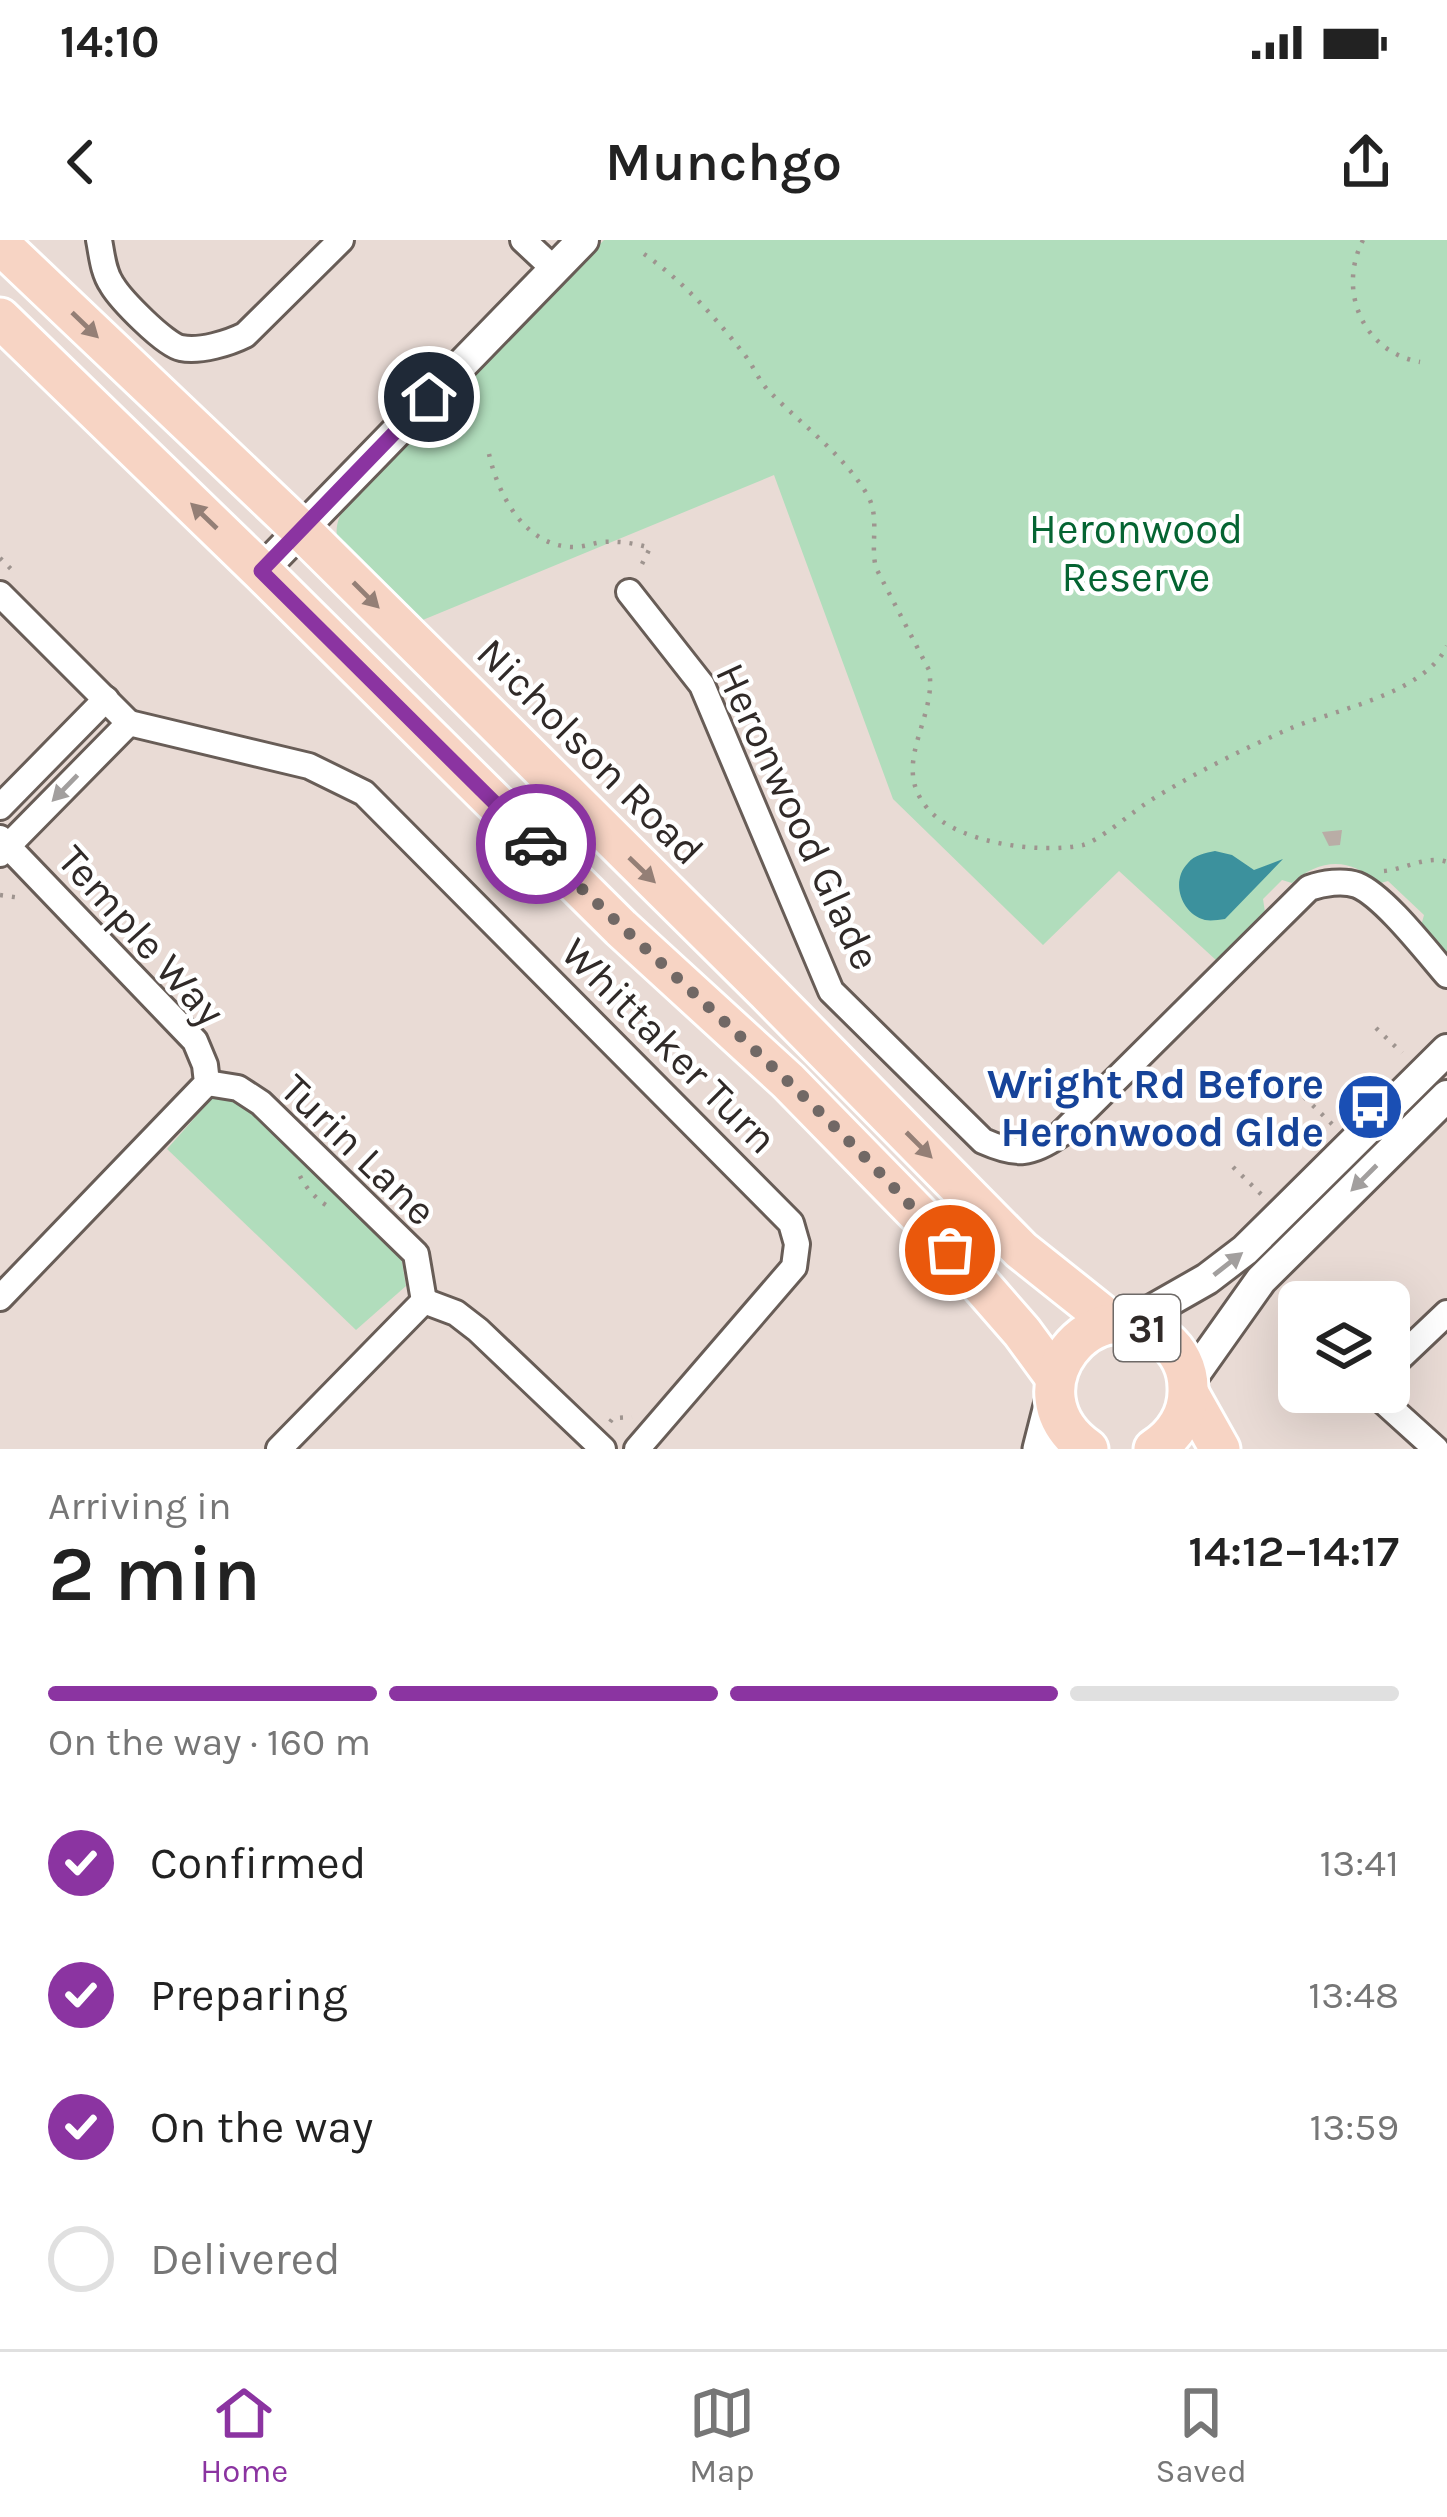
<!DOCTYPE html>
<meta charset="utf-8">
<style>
body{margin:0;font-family:Karla,sans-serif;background:#f6f6f6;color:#222;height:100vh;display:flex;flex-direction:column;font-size:45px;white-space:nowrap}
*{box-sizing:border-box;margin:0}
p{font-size:39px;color:#767676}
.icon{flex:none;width:66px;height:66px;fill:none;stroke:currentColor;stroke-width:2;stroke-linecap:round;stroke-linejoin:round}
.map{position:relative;height:1209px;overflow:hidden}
.sheet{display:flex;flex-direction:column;background:#fff;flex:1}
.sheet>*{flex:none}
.fabs{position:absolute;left:1278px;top:1041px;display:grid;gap:24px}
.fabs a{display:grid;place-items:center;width:132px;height:132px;border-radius:18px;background:#fff;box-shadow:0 12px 48px #0002;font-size:60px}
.pin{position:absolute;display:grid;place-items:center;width:102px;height:102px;color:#fff;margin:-51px;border:6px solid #fff;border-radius:50%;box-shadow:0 3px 12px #0007}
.courier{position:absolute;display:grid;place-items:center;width:120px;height:120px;margin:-60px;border:9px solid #8b34a1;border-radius:50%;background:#fff;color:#222;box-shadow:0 3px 15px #0007}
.overview em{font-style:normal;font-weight:600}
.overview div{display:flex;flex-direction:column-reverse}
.overview{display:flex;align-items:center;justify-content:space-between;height:204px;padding:0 48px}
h1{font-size:78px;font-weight:600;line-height:90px}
.bar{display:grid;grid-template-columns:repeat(4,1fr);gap:18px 12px;align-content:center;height:144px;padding:0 48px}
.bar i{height:15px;border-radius:9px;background:#e0e0e0}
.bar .selected{background:#8b34a1}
.bar p{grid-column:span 4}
ol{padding:0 48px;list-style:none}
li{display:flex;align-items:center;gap:36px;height:132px}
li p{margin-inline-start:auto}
li .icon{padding:12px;border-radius:50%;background:#8b34a1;color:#fff;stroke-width:4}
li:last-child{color:#767676}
li i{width:66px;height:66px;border:6px solid #e0e0e0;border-radius:50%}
.status{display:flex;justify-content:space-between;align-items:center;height:84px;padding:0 60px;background:#fff;direction:ltr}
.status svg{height:33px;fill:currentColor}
header{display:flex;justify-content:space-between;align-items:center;height:156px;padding:0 48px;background:#fff;font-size:54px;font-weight:600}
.tab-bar{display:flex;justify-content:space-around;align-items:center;height:168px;border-top:3px solid #e0e0e0;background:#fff;font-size:33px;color:#767676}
.tab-bar a{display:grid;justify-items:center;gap:6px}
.tab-bar .selected{color:#8b34a1}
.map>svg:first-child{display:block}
</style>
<div class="status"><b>14:10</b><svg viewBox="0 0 49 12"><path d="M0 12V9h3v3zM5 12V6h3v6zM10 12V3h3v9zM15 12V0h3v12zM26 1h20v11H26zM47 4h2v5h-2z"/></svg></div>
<header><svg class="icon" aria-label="back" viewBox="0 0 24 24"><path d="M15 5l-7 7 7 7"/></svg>Munchgo<svg class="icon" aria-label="share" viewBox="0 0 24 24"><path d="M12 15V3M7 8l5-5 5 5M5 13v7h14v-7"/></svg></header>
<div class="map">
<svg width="1447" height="1209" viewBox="0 0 1447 1209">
<rect width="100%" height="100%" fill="#e9dbd5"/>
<g fill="#b1ddbc">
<path d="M604,0H1447V716L1421,686L1424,675L1388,641L1377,644C1351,616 1319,619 1292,643L1282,640L1263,659L1265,672L1217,721L1119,631L1043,705L893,559L774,235L413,384C393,364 342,323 337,297C335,283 341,273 347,261Z"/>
<path d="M215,855L243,861L401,1016L406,1046L356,1090L167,909Z"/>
</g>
<path fill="#3c919d" d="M1215,611L1232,615L1254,630L1283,619L1225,679C1218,680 1211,681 1205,680C1181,674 1170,641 1188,623C1194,615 1206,613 1215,611Z"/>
<path fill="#b9ada6" d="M1342,590L1340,605L1329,606L1322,592Z"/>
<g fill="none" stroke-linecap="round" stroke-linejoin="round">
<g stroke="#685d57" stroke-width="30">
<g id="minor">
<path d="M99,0C102,15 103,32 112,45C121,60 165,105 181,108C200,112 229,103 245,95L341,0"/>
<path d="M523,0L554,29"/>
<path d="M629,352L702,445L831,751L983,901C1017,916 1031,915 1061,894L1309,648C1323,643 1343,640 1357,645C1384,656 1427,712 1447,735"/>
<path d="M0,354L129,483"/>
<path d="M129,483L309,526L364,553L791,983L797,1004L794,1027L637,1209"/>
<path d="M0,567L106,459"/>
<path d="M0,598L195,801L205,825L207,843L0,1058"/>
<path d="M0,614L129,483"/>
<path d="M207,843L238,848L261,863L416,1014L424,1061"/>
<path d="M424,1061L456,1073L478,1090L603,1209"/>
<path d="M1389,1128L1447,1073"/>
<path d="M1373,1152L1436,1209"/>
<path d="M279,1209L424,1061"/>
</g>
</g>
<g stroke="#685d57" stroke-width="36">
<g id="tertiary">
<path d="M261,331L583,0"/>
<path d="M1128,1084L1207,1039L1245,1010L1447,810"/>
<path d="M1188,1143L1261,1040L1447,856"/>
</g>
</g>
<g stroke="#685d57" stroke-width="39">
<path id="secondary" d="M1040,1209L1054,1154"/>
</g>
<g stroke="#fff" stroke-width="45">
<g id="primary">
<path d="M0,4L301,290L767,752L1021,1010L1114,1084"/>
<path d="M0,78L261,331L621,688L788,841L926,982L1022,1092L1055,1137"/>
<path d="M1189,1154L1220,1209"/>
<path d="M1088,1209C1005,1151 1095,1041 1164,1099C1179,1111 1188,1129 1188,1148C1189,1174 1175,1196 1154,1209"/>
</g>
</g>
<g stroke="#9e948f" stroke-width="4.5" stroke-dasharray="3 9" stroke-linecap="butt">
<path d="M1363,0C1337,51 1363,112 1420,122"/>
<path d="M644,14C683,41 718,80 747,118C754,128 759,140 767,149C800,184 843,213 868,256C880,278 870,305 876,328L929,430C938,479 889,524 928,569C958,604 1041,614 1083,605C1099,601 1135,570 1151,560C1195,533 1243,509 1289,489C1336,469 1424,454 1447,406"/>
<path d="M489,214C498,255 525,307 574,307C584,307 593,303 603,302C620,301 634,303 650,308L638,332"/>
<path d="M0,318L14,332"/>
<path d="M1384,631C1405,629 1428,615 1447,622"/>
<path d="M0,655L21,658"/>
<path d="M1376,788L1402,813"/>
<path d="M1304,857L1333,885"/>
<path d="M1233,927L1263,956"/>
<path d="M300,936C306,949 320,963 333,969"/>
<path d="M610,1182L613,1178L632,1177"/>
</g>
<use href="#minor" stroke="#fff" stroke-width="24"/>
<use href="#tertiary" stroke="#fff" stroke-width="30"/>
<use href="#secondary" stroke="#fff" stroke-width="33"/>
<use href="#primary" stroke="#f7d4c4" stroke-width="39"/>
</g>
<defs><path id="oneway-solid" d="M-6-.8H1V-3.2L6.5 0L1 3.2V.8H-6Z" transform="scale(3)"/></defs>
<g fill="#947f76">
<use href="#oneway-solid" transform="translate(85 85) rotate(44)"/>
<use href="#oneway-solid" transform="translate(204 276) rotate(-136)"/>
<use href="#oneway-solid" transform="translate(366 355) rotate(45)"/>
<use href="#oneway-solid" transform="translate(642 630) rotate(44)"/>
<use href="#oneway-solid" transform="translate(919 905) rotate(45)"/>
</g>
<g fill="#a29f9e">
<use href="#oneway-solid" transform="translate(65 548) rotate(134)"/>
<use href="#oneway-solid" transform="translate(1364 938) rotate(135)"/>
<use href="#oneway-solid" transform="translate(1228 1024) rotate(-38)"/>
</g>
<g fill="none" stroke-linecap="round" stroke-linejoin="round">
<path stroke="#716865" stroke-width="12" stroke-dasharray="0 21.6" d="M536,604C673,740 824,863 950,1010"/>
<path stroke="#8b34a1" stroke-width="15" d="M429,157L261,331L536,604"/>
</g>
<defs>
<g id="bus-disc" transform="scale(3.45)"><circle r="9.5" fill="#1a4fb4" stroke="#fff"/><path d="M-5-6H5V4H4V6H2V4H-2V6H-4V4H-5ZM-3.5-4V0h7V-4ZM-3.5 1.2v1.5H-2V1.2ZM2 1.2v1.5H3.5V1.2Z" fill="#fff"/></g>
</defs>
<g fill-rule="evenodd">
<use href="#bus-disc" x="1370" y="867"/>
</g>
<g text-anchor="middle" stroke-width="9" stroke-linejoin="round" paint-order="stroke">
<rect fill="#fff" stroke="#6e6a68" stroke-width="3" x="1114" y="1055" width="66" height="66" rx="9"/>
<g font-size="39" font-weight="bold" fill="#302a28">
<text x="1147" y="1102">31</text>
</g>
<g font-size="42" fill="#056432" stroke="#fff">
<text x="1136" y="303">Heronwood<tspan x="1136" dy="48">Reserve</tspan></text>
</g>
<g font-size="42" fill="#302a28" stroke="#fff">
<text transform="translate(591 511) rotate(45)" y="15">Nicholson Road</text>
<text transform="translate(799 576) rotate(65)" y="15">Heronwood Glade</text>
<text transform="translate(142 695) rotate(48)" y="15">Temple Way</text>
<text transform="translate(670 805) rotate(45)" y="15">Whittaker Turn</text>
<text transform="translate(359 909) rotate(44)" y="15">Turin Lane</text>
</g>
<g font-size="42" font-weight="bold" fill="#164399" stroke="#fff" text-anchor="end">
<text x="1324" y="858">Wright Rd Before<tspan x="1324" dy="48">Heronwood Glde</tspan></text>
</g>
</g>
</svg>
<div class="fabs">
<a><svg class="icon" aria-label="layers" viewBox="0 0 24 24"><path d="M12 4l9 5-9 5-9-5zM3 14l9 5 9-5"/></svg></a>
</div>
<div class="pin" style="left:950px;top:1010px;background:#ea580c"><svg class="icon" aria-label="bag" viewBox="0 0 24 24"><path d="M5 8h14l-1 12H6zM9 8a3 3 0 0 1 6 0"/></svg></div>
<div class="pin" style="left:429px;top:157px;background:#1f2937"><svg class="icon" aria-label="home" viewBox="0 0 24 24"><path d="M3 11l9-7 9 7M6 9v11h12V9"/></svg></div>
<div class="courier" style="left:536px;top:604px"><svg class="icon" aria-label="car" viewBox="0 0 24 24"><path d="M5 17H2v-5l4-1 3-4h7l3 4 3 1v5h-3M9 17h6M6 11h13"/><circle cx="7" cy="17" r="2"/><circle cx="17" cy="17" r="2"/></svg></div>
</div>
<section class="sheet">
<div class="overview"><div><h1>2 min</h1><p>Arriving in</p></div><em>14:12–14:17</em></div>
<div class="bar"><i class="selected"></i><i class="selected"></i><i class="selected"></i><i></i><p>On the way · 160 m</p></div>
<ol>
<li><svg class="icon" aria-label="check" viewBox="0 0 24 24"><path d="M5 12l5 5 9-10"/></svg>Confirmed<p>13:41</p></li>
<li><svg class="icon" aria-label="check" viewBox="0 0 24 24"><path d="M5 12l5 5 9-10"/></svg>Preparing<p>13:48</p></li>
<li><svg class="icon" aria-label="check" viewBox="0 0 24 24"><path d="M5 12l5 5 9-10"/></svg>On the way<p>13:59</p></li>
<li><i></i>Delivered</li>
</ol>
</section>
<nav class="tab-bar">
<a class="selected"><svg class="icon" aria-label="home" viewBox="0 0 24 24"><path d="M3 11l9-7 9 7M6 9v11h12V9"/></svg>Home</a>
<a><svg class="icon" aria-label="map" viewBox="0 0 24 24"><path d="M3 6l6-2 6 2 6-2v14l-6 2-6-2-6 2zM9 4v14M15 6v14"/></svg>Map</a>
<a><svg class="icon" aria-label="saved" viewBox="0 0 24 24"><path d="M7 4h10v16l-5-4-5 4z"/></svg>Saved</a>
</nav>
